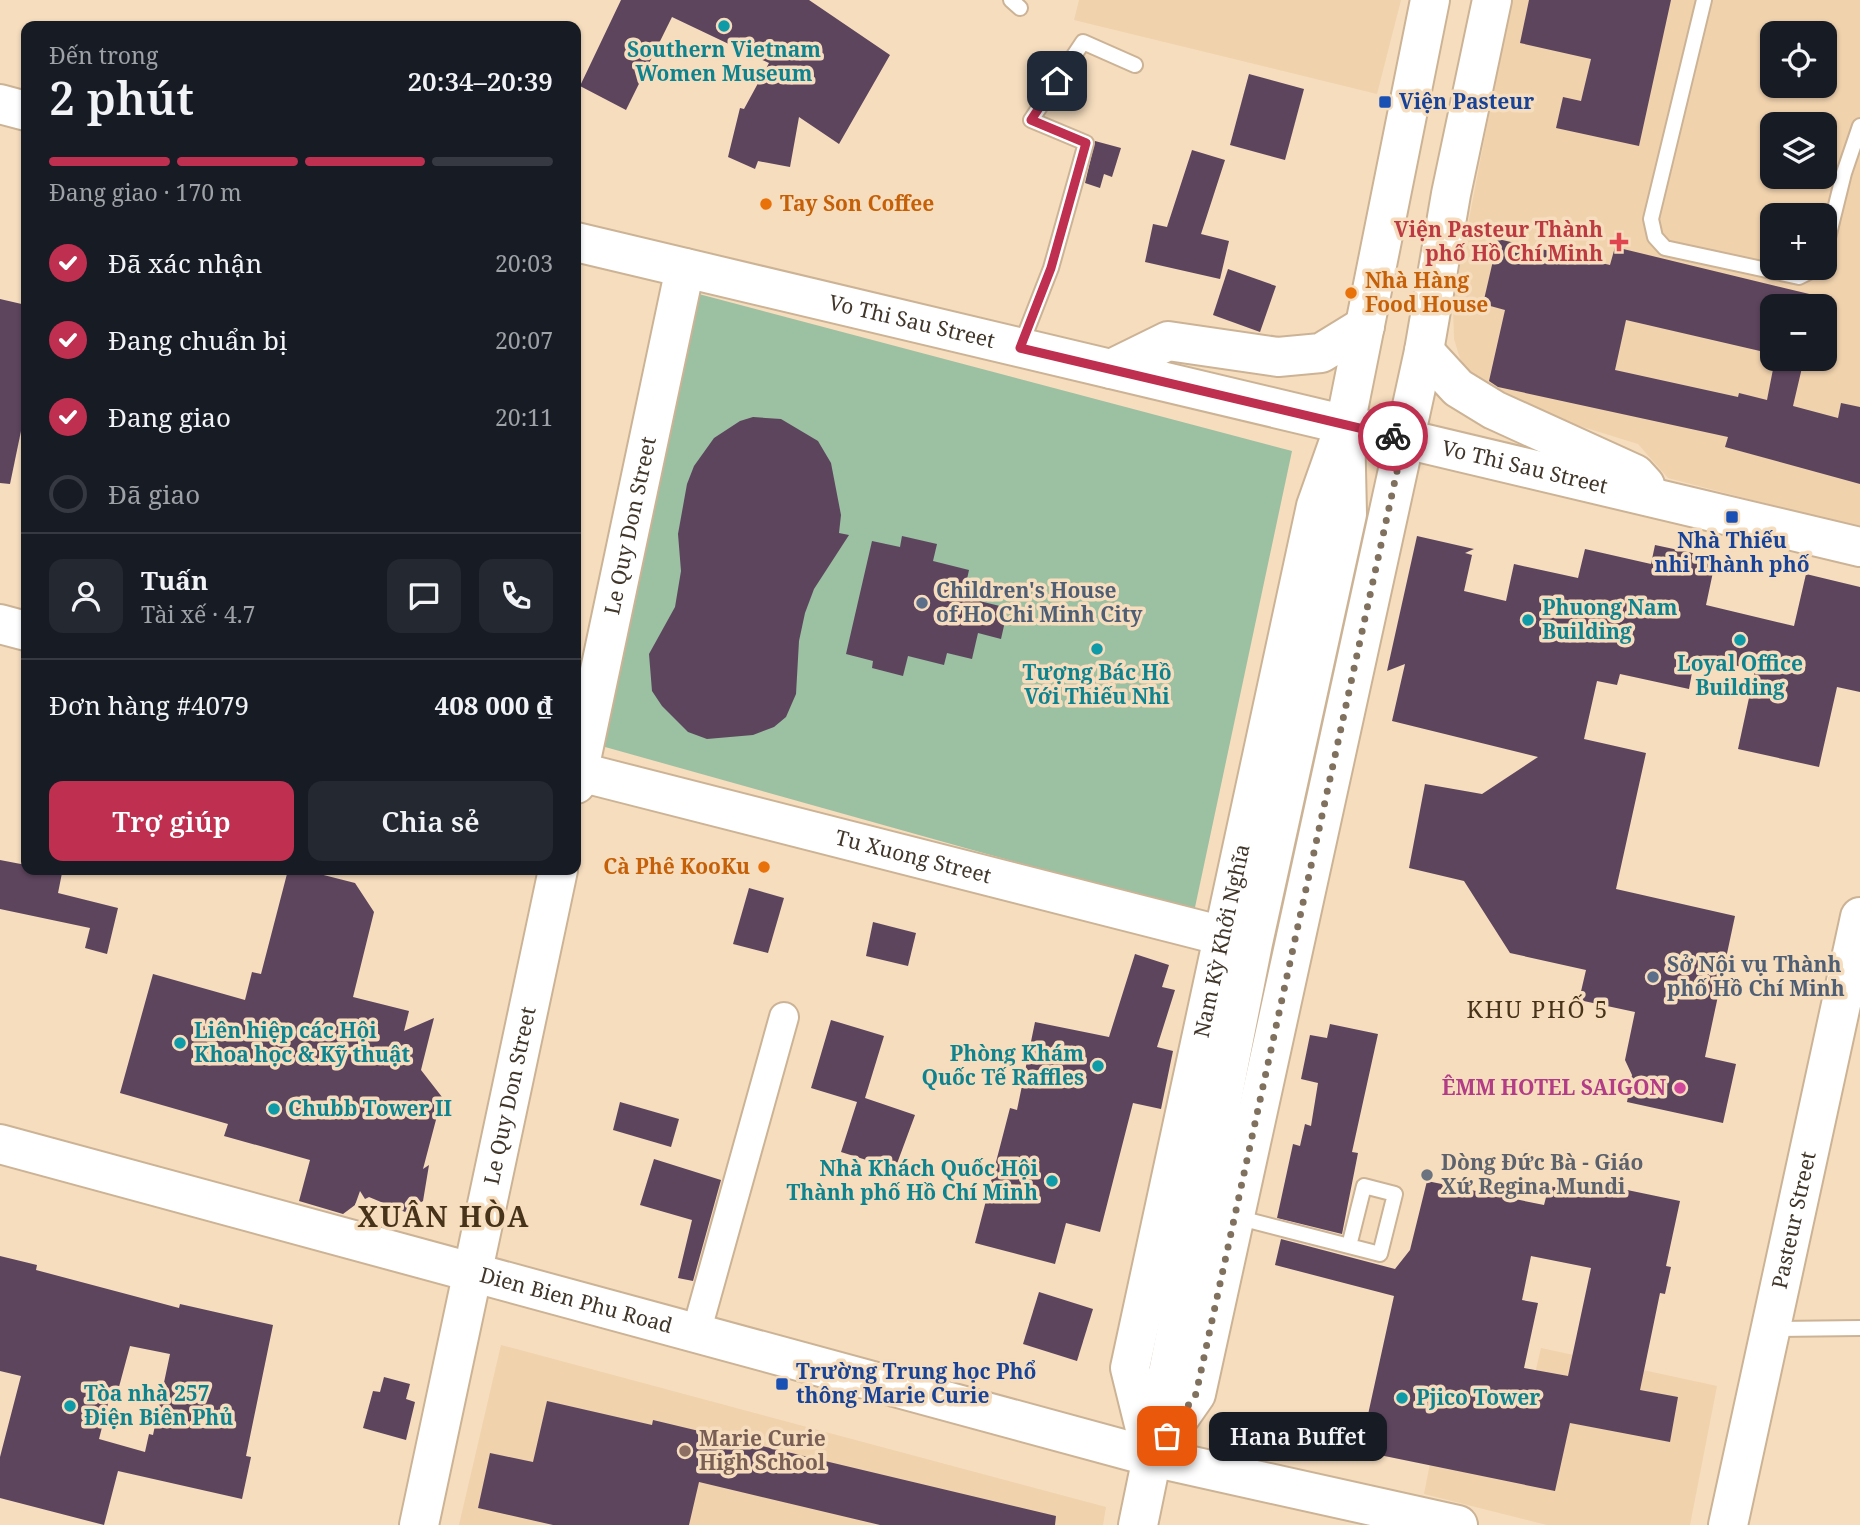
<!DOCTYPE html>
<html lang="vi">
<meta charset="utf-8">
<style>
body{margin:0;font-family:"Noto Serif",serif;background:#242831;color:#f1f3f6;height:100vh;display:flex;flex-direction:column;font-size:26px;white-space:nowrap}
*{box-sizing:border-box;margin:0}
p{font-size:23px;color:#9ea1a6}
.icon{flex:none;width:38px;height:38px;fill:none;stroke:currentColor;stroke-width:2;stroke-linecap:round;stroke-linejoin:round}
.map{position:relative;flex:1;overflow:hidden}
.panel{position:absolute;left:21px;top:21px;width:560px;height:854px;display:flex;flex-direction:column;background:#171b24;border-radius:14px;box-shadow:0 2px 5px #0004}
.panel>*{flex:none}
.controls{position:absolute;left:1760px;top:21px;display:grid;gap:14px}
.controls a{display:grid;place-items:center;width:77px;height:77px;border-radius:14px;background:#171b24;box-shadow:0 2px 5px #0004;font-size:35px}
.pin{position:absolute;display:grid;place-items:center;width:60px;height:60px;color:#fff;margin:-30px;border-radius:14px;box-shadow:0 4px 10px #0006}
.courier{position:absolute;display:grid;place-items:center;width:70px;height:70px;margin:-35px;border:5px solid #bf2f4f;border-radius:50%;background:#fff;color:#222;box-shadow:0 2px 9px #0007}
.bubble{position:absolute;height:49px;border-radius:14px;background:#171b24;box-shadow:0 2px 5px #0004;font-size:23px;font-weight:600;line-height:49px;text-align:center}
.head em{font-style:normal;font-weight:600}
.head div{display:flex;flex-direction:column-reverse}
.head{display:flex;align-items:center;justify-content:space-between;height:119px;padding:0 28px}
h1{font-size:46px;font-weight:600;line-height:52px}
.bar{display:grid;grid-template-columns:repeat(4,1fr);gap:10px 7px;align-content:center;height:84px;padding:0 28px}
.bar i{height:9px;border-radius:5px;background:#363941}
.bar .current{background:#bf2f4f}
.bar p{grid-column:span 4}
.line{display:flex;align-items:center;gap:18px;padding:0 28px;border-top:2px solid #363941}
.line div{flex:1}
.round{display:grid;place-items:center;flex:none;width:74px;height:74px;border-radius:14px;background:#242831}
ol{padding:0 28px;list-style:none}
li{display:flex;align-items:center;gap:21px;height:77px}
li p{margin-inline-start:auto}
li .icon{padding:7px;border-radius:50%;background:#bf2f4f;color:#fff;stroke-width:4}
li:last-child{color:#9ea1a6}
li i{width:38px;height:38px;border:4px solid #363941;border-radius:50%}
.primary-button{display:flex;gap:14px;margin-top:auto;padding:14px 28px}
.primary-button a{flex:1;height:80px;border-radius:14px;background:#bf2f4f;color:#fff;font-size:28px;font-weight:600;line-height:80px;text-align:center}
.primary-button a+a{background:#242831;color:#f1f3f6}
.map>svg:first-child{display:block}
</style>
<div class="map">
<svg width="1860" height="1525" viewBox="0 0 1860 1525">
<rect width="100%" height="100%" fill="#f6ddbe"/>
<g fill="#f0d2ad" fill-rule="evenodd">
<path d="M1079,0H1401L1377,94L1074,20Z"/>
<path d="M1511,0H1860V528L1668,478L1638,444L1486,397L1466,378L1454,339L1453,303ZM1773,33H1825V86H1773ZM1773,124H1825V177H1773ZM1773,215H1825V268H1773ZM1773,306H1825V359H1773Z"/>
<path d="M501,1345L1106,1507L1103,1525H459Z"/>
<path d="M1541,1348L1717,1386L1690,1525H1547L1424,1494L1443,1398L1525,1417Z"/>
</g>
<path fill="#9bc0a2" d="M695,293L1292,451L1194,912L598,745Z"/>
<g fill="#5d455e" fill-rule="evenodd">
<path d="M621,0H809L890,55L839,144L799,117L790,167L758,161L755,169L728,157L740,108L744,109L769,63L672,17L626,110L580,86Z"/>
<path d="M1529,0H1671L1639,146L1556,128L1563,97L1581,101L1591,59L1520,43Z"/>
<path d="M1249,74L1304,89L1285,160L1230,145Z"/>
<path d="M1095,141L1121,148L1112,177L1104,174L1100,188L1085,183Z"/>
<path d="M1192,150L1225,160L1201,234L1229,241L1220,279L1145,262L1153,224L1167,227Z"/>
<path d="M1498,239L1610,265L1615,247L1826,298L1825,306H1773V354L1626,320L1615,370L1738,397L1739,393L1767,400L1775,359H1804L1793,406L1838,418L1841,403L1860,407V484L1725,447L1728,437L1498,387L1489,381L1505,310L1483,304Z"/>
<path d="M1228,269L1276,286L1260,332L1213,315Z"/>
<path d="M0,299L26,305V407L10,484L0,483Z"/>
<path d="M753,417L781,419L818,441L831,463L841,515L839,533L849,535L814,589L805,613L799,641L796,694L786,717L774,727L753,735L707,739L688,732L662,706L652,691L649,654L675,607L681,571L678,534L687,484L694,466L714,438L740,421Z"/>
<path d="M902,536L937,544L933,561L969,570L963,597L1008,608L1001,639L978,633L972,659L947,653L944,665L908,656L903,676L872,668L873,661L846,654L872,541L900,547Z"/>
<path d="M1417,536L1474,549L1465,553L1472,555L1464,591L1506,601L1514,564L1578,578L1585,549L1651,564L1655,545L1716,558L1706,605L1794,626L1806,574L1860,587V692L1837,687L1819,767L1738,749L1755,670L1695,656L1689,689L1620,674L1617,685L1597,681L1584,739L1646,753L1616,889L1735,916L1705,1057L1736,1064L1723,1123L1627,1102L1632,1075L1625,1060L1635,1012L1579,1000L1586,970L1510,953L1464,881L1409,868L1425,784L1482,794L1538,757L1392,721L1405,664L1387,671Z"/>
<path d="M0,860L26,865V870L62,873L58,893L118,908L107,954L85,948L90,928L0,909Z"/>
<path d="M288,870H304L355,883L374,912L353,997L409,1011L404,1031L434,1018L421,1070L442,1097L423,1169L429,1165L423,1201L405,1212L369,1197L365,1199L360,1191L355,1205L343,1214L299,1201L310,1160L224,1136L228,1124L120,1093L153,974L245,1000L252,972L261,974Z"/>
<path d="M749,888L784,898L768,953L733,944Z"/>
<path d="M873,922L916,933L908,966L866,956Z"/>
<path d="M1135,954L1169,965L1162,987L1175,990L1157,1047L1173,1051L1161,1109L1133,1103L1100,1232L1066,1223L1055,1264L975,1243L1010,1108L1017,1110L1035,1022L1109,1037Z"/>
<path d="M831,1020L884,1036L865,1098L915,1115L895,1169L841,1152L857,1102L811,1088Z"/>
<path d="M1330,1024L1378,1034L1352,1152L1358,1153L1342,1234L1277,1218L1293,1144L1300,1146L1305,1124L1311,1126L1318,1083L1301,1079L1310,1035L1327,1038Z"/>
<path d="M620,1102L679,1119L671,1147L613,1130Z"/>
<path d="M654,1159L721,1180L693,1281L678,1278L692,1220L640,1205Z"/>
<path d="M1427,1181L1544,1205L1549,1186L1606,1197L1608,1186L1680,1201L1666,1266L1671,1267L1665,1294L1660,1293L1640,1390L1678,1397L1670,1442L1570,1423L1555,1491L1360,1451L1394,1296L1275,1265L1281,1239L1395,1269L1410,1250ZM1531,1256L1591,1268L1568,1376L1524,1368L1538,1303L1522,1300Z"/>
<path d="M0,1256L37,1265L36,1270L179,1308L180,1304L273,1325L246,1456L251,1457L242,1499L118,1471L104,1525L0,1498V1457L21,1376L0,1371ZM130,1346L170,1354L153,1435L149,1434L145,1452L99,1439L110,1396L116,1398Z"/>
<path d="M1039,1292L1093,1309L1077,1361L1023,1344Z"/>
<path d="M384,1377L410,1384L406,1399L415,1402L406,1440L363,1428L373,1391L380,1392Z"/>
<path d="M547,1401L652,1425L653,1420L1056,1516L1055,1525H880L699,1482L689,1525H553L478,1508L490,1453L533,1462Z"/>
</g>
<g fill="none" stroke-linecap="round" stroke-linejoin="round">
<g stroke="#ccb395" stroke-width="18">
<g id="lane">
<path d="M1011,0L1020,8"/>
<path d="M1704,0L1651,219L1655,237L1665,248L1799,277L1817,268"/>
<path d="M1825,250L1844,173L1860,126"/>
<path d="M1021,345L1051,268L1086,143L1031,120L1083,42L1135,65"/>
<path d="M1236,1217L1380,1254L1395,1194L1364,1186L1349,1246"/>
<path d="M1774,1329L1860,1328"/>
</g>
</g>
<g stroke="#ccb395" stroke-width="32">
<path id="street" d="M696,1333L784,1017"/>
</g>
<g stroke="#ccb395" stroke-width="42">
<g id="secondary">
<path d="M0,624L26,631"/>
<path id="s1" d="M576,771L1247,942"/>
<path id="s2" d="M576,784L685,268"/>
<path id="s3" d="M419,1525L558,870"/>
<path id="s4" d="M1138,1525L1152,1457L1130,1368L1316,506L1344,427"/>
<path id="s5" d="M1728,1525L1860,917"/>
</g>
</g>
<g stroke="#ccb395" stroke-width="42">
<g id="primary">
<path d="M0,104L26,111"/>
<path id="s6" d="M576,242L1860,547"/>
<path d="M1424,351L1458,388L1494,410L1635,474L1645,485"/>
<path d="M1111,369L1168,341L1278,357L1321,353L1365,326"/>
<path id="s7" d="M0,1144L1152,1457L1458,1525"/>
<path d="M1154,1444L1253,943L1347,514L1345,425L1430,0"/>
<path d="M1152,1457L1196,1394L1424,351L1451,194L1492,0"/>
</g>
</g>
<use href="#lane" stroke="#fff" stroke-width="14"/>
<use href="#street" stroke="#fff" stroke-width="28"/>
<use href="#secondary" stroke="#fff" stroke-width="38"/>
<use href="#primary" stroke="#fff" stroke-width="38"/>
</g>
<g fill="none" stroke-linecap="round" stroke-linejoin="round">
<path stroke="#80705e" stroke-width="7" stroke-dasharray="0 12.6" d="M1167,1436L1196,1394L1404,439L1393,436"/>
<path stroke="#bf2f4f" stroke-width="9" d="M1057,81L1031,120L1086,143L1051,268L1020,348L1393,436"/>
</g>
<g fill="#0f9aa8" stroke="#f6ddbe" stroke-width="2.5">
<circle cx="724" cy="26" r="7"/>
<circle cx="1528" cy="620" r="7"/>
<circle cx="1740" cy="640" r="7"/>
<circle cx="1097" cy="649" r="7"/>
<circle cx="180" cy="1043" r="7"/>
<circle cx="1098" cy="1066" r="7"/>
<circle cx="274" cy="1109" r="7"/>
<circle cx="1052" cy="1181" r="7"/>
<circle cx="1402" cy="1398" r="7"/>
<circle cx="70" cy="1406" r="7"/>
</g>
<g fill="#1a4fb4" stroke="#f6ddbe" stroke-width="2.5">
<rect x="1378" y="95" width="14" height="14" rx="3.5"/>
<rect x="1725" y="510" width="14" height="14" rx="3.5"/>
<rect x="775" y="1377" width="14" height="14" rx="3.5"/>
</g>
<g fill="#e8710a" stroke="#f6ddbe" stroke-width="2.5">
<circle cx="766" cy="204" r="7"/>
<circle cx="1351" cy="293" r="7"/>
<circle cx="764" cy="867" r="7"/>
</g>
<path fill="#e0444e" stroke="#f6ddbe" stroke-width="2.5" d="M1615.5 231.5h7v7h7v7h-7v7h-7v-7h-7v-7h7z"/>
<g fill="#5c6f8a" stroke="#f6ddbe" stroke-width="2.5">
<circle cx="922" cy="603" r="7"/>
<circle cx="1653" cy="977" r="7"/>
</g>
<circle fill="#d1479c" stroke="#f6ddbe" stroke-width="2.5" cx="1680" cy="1088" r="7"/>
<circle fill="#6b7280" stroke="#f6ddbe" stroke-width="2.5" cx="1427" cy="1175" r="7"/>
<circle fill="#8d6e63" stroke="#f6ddbe" stroke-width="2.5" cx="685" cy="1451" r="7"/>
<g text-anchor="middle" stroke-width="7" stroke-linejoin="round" paint-order="stroke">
<g font-size="21" font-weight="bold" fill="#0d838f" stroke="#f6ddbe" text-anchor="start">
<text x="724" y="57" text-anchor="middle">Southern Vietnam<tspan x="724" dy="24">Women Museum</tspan></text>
<text x="1542" y="615">Phuong Nam<tspan x="1542" dy="24">Building</tspan></text>
<text x="1740" y="671" text-anchor="middle">Loyal Office<tspan x="1740" dy="24">Building</tspan></text>
<text x="1097" y="680" text-anchor="middle">Tượng Bác Hồ<tspan x="1097" dy="24">Với Thiếu Nhi</tspan></text>
<text x="194" y="1038">Liên hiệp các Hội<tspan x="194" dy="24">Khoa học &amp; Kỹ thuật</tspan></text>
<text x="1084" y="1061" text-anchor="end">Phòng Khám<tspan x="1084" dy="24">Quốc Tế Raffles</tspan></text>
<text x="288" y="1116">Chubb Tower II</text>
<text x="1038" y="1176" text-anchor="end">Nhà Khách Quốc Hội<tspan x="1038" dy="24">Thành phố Hồ Chí Minh</tspan></text>
<text x="84" y="1401">Tòa nhà 257<tspan x="84" dy="24">Điện Biên Phủ</tspan></text>
<text x="1416" y="1405">Pjico Tower</text>
</g>
<g font-size="21" font-weight="bold" fill="#164399" stroke="#f6ddbe" text-anchor="start">
<text x="1399" y="109">Viện Pasteur</text>
<text x="1732" y="548" text-anchor="middle">Nhà Thiếu<tspan x="1732" dy="24">nhi Thành phố</tspan></text>
<text x="796" y="1379">Trường Trung học Phổ<tspan x="796" dy="24">thông Marie Curie</tspan></text>
</g>
<g font-size="21" font-weight="bold" fill="#c56008" stroke="#f6ddbe" text-anchor="start">
<text x="780" y="211">Tay Son Coffee</text>
<text x="1365" y="288">Nhà Hàng<tspan x="1365" dy="24">Food House</tspan></text>
<text x="750" y="874" text-anchor="end">Cà Phê KooKu</text>
</g>
<g font-size="21" font-weight="bold" fill="#be3a42" stroke="#f6ddbe" text-anchor="end">
<text x="1603" y="237">Viện Pasteur Thành<tspan x="1603" dy="24">phố Hồ Chí Minh</tspan></text>
</g>
<g font-size="21" fill="#40362a" stroke="#f6ddbe">
<text dy="7" stroke="none"><textPath href="#s6" startOffset="345">Vo Thi Sau Street</textPath></text>
<text dy="7" stroke="none"><textPath href="#s6" startOffset="975">Vo Thi Sau Street</textPath></text>
<text dy="7" stroke="none"><textPath href="#s2" startOffset="264">Le Quy Don Street</textPath></text>
<text dy="7" stroke="none"><textPath href="#s1" startOffset="348">Tu Xuong Street</textPath></text>
<text dy="7" stroke="none"><textPath href="#s4" startOffset="598">Nam Kỳ Khởi Nghĩa</textPath></text>
<text dy="7" stroke="none"><textPath href="#s3" startOffset="439">Le Quy Don Street</textPath></text>
<text dy="7" stroke="none"><textPath href="#s5" startOffset="312">Pasteur Street</textPath></text>
<text dy="7" stroke="none"><textPath href="#s7" startOffset="597">Dien Bien Phu Road</textPath></text>
</g>
<g font-size="21" font-weight="bold" fill="#4e5e75" stroke="#f6ddbe" text-anchor="start">
<text x="936" y="598">Children's House<tspan x="936" dy="24">of Ho Chi Minh City</tspan></text>
<text x="1667" y="972">Sở Nội vụ Thành<tspan x="1667" dy="24">phố Hồ Chí Minh</tspan></text>
</g>
<g font-size="21" font-weight="bold" fill="#b23c85" stroke="#f6ddbe" text-anchor="end">
<text x="1666" y="1095">ÊMM HOTEL SAIGON</text>
</g>
<g font-size="21" font-weight="bold" fill="#5b616d" stroke="#f6ddbe" text-anchor="start">
<text x="1441" y="1170">Dòng Đức Bà - Giáo<tspan x="1441" dy="24">Xứ Regina Mundi</tspan></text>
</g>
<g font-size="21" font-weight="bold" fill="#785e54" stroke="#f6ddbe" text-anchor="start">
<text x="699" y="1446">Marie Curie<tspan x="699" dy="24">High School</tspan></text>
</g>
<g font-size="23" letter-spacing="2" fill="#473319" stroke="#f6ddbe">
<text x="1538" y="1018">KHU PHỐ 5</text>
</g>
<g font-size="28" font-weight="bold" letter-spacing="2" fill="#473319" stroke="#f6ddbe">
<text x="444" y="1227">XUÂN HÒA</text>
</g>
</g>
</svg>
<div class="controls">
<a><svg class="icon" aria-label="locate" viewBox="0 0 24 24"><circle cx="12" cy="12" r="6"/><path d="M12 2v4M12 18v4M2 12h4M18 12h4"/></svg></a>
<a><svg class="icon" aria-label="layers" viewBox="0 0 24 24"><path d="M12 4l9 5-9 5-9-5zM3 14l9 5 9-5"/></svg></a>
<a>+</a>
<a>−</a>
</div>
<div class="pin" style="left:1167px;top:1436px;background:#ea580c"><svg class="icon" aria-label="bag" viewBox="0 0 24 24"><path d="M5 8h14l-1 12H6zM9 8a3 3 0 0 1 6 0"/></svg></div>
<div class="pin" style="left:1057px;top:81px;background:#1f2937"><svg class="icon" aria-label="home" viewBox="0 0 24 24"><path d="M3 11l9-7 9 7M6 9v11h12V9"/></svg></div>
<div class="courier" style="left:1393px;top:436px"><svg class="icon" aria-label="bike" viewBox="0 0 24 24"><circle cx="6" cy="16" r="4"/><circle cx="18" cy="16" r="4"/><path d="M6 16l4-8h5l3 8M10 8l3 8H6M13 5h3"/></svg></div>
<div class="bubble" style="left:1209px;top:1412px;width:178px">Hana Buffet</div>
<section class="panel">
<div class="head"><div><h1>2 phút</h1><p>Đến trong</p></div><em>20:34–20:39</em></div>
<div class="bar"><i class="current"></i><i class="current"></i><i class="current"></i><i></i><p>Đang giao · 170 m</p></div>
<ol>
<li><svg class="icon" aria-label="check" viewBox="0 0 24 24"><path d="M5 12l5 5 9-10"/></svg>Đã xác nhận<p>20:03</p></li>
<li><svg class="icon" aria-label="check" viewBox="0 0 24 24"><path d="M5 12l5 5 9-10"/></svg>Đang chuẩn bị<p>20:07</p></li>
<li><svg class="icon" aria-label="check" viewBox="0 0 24 24"><path d="M5 12l5 5 9-10"/></svg>Đang giao<p>20:11</p></li>
<li><i></i>Đã giao</li>
</ol>
<div class="line" style="height:126px"><a class="round"><svg class="icon" aria-label="person" viewBox="0 0 24 24"><circle cx="12" cy="8" r="4"/><path d="M4 21q1-7 8-7t8 7"/></svg></a><div><b>Tuấn</b><p>Tài xế · 4.7</p></div><a class="round"><svg class="icon" aria-label="chat" viewBox="0 0 24 24"><path d="M4 5h16v11H9l-5 4z"/></svg></a><a class="round"><svg class="icon" aria-label="phone" viewBox="0 0 24 24"><path d="M5 4h4l2 5-3 2q2 4 5 5l2-3 5 2v4C11 20 4 13 5 4z"/></svg></a></div>
<div class="line" style="height:91px"><div>Đơn hàng #4079</div><b>408 000 ₫</b></div>
<div class="primary-button"><a>Trợ giúp</a><a>Chia sẻ</a></div>
</section>
</div>
